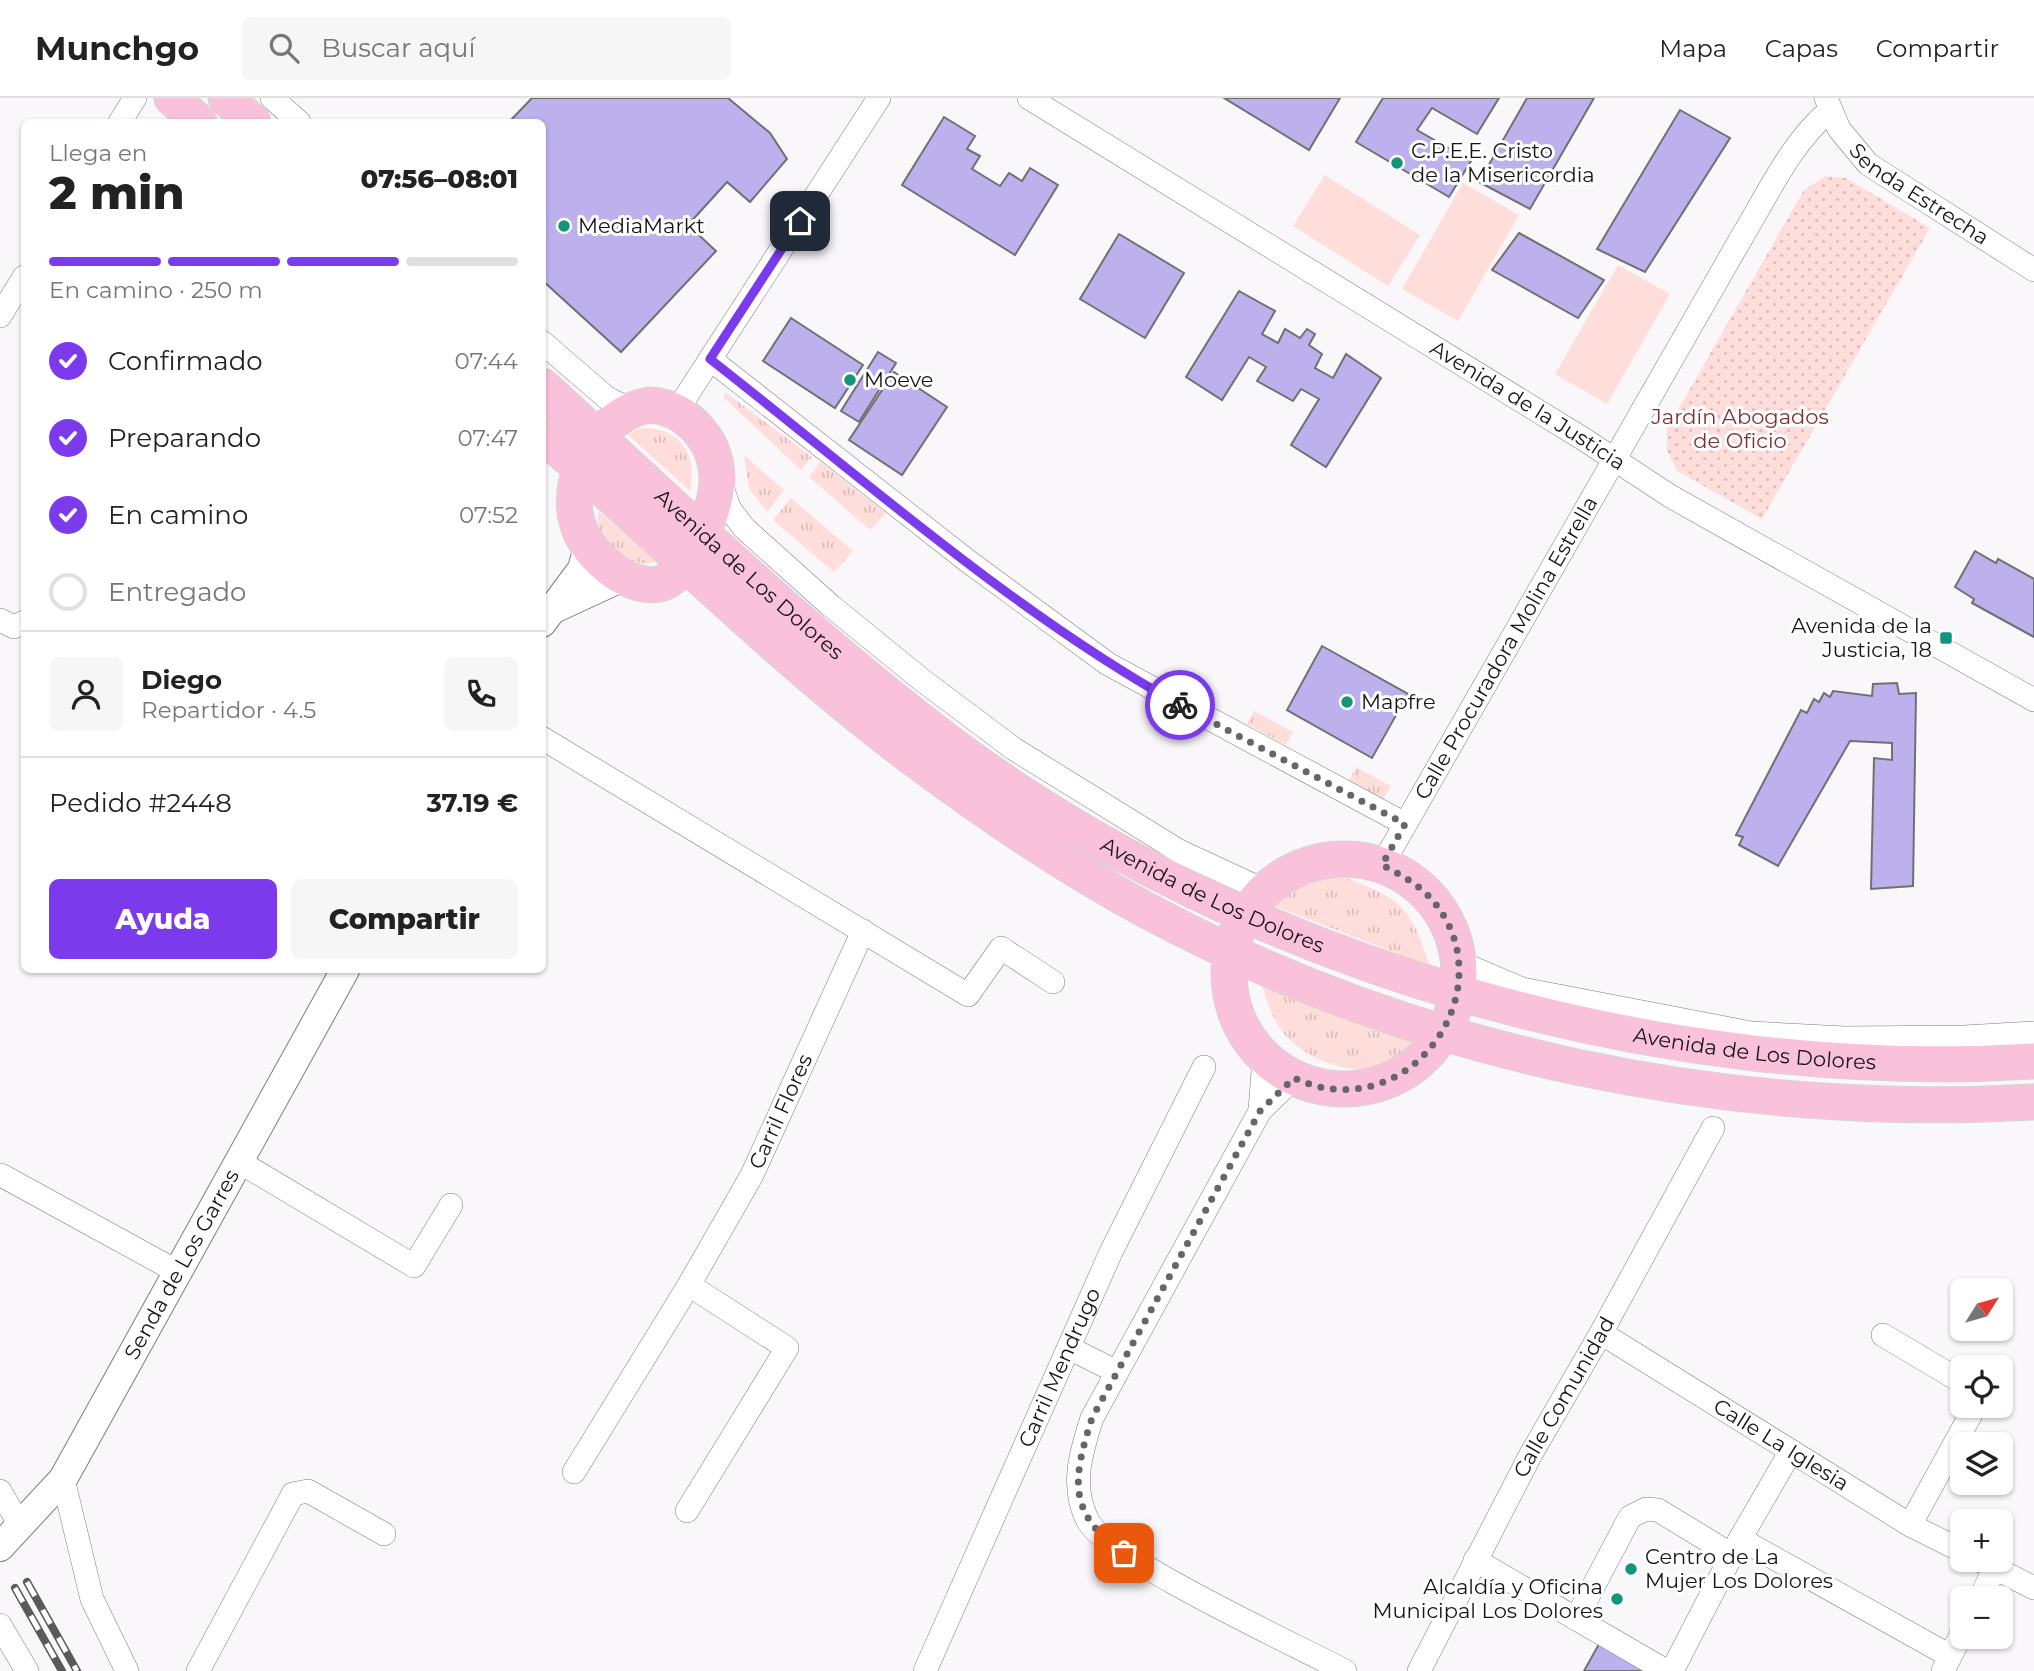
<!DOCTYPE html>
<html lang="es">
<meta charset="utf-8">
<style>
body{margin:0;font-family:Montserrat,sans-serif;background:#f6f6f6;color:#222;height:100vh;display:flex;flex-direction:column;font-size:26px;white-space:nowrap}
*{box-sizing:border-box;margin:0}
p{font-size:23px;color:#767676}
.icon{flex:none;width:38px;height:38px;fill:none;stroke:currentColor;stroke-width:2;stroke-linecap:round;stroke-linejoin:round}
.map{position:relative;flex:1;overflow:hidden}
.side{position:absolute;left:21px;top:21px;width:525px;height:854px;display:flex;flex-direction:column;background:#fff;border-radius:10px;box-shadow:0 2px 5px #0004}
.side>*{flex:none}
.needle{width:46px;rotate:53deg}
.controls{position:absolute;left:1950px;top:1180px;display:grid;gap:14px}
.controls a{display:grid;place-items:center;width:63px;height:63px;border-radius:10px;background:#fff;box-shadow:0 2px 5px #0004;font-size:35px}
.pin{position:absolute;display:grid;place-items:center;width:60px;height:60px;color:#fff;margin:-30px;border-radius:14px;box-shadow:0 4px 10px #0006}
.courier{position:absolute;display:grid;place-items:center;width:70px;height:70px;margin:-35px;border:5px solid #7c3aed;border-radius:50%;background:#fff;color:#222;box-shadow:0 2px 9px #0007}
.summary em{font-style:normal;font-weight:800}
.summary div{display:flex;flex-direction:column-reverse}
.summary{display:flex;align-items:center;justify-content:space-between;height:119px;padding:0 28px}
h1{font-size:46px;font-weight:800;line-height:52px}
.bar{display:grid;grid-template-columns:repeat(4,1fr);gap:10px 7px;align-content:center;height:84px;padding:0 28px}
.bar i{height:9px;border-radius:5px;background:#e0e0e0}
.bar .on{background:#7c3aed}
.bar p{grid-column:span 4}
.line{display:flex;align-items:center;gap:18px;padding:0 28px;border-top:2px solid #e0e0e0}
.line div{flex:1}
.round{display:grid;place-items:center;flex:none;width:74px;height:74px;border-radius:10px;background:#f6f6f6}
ol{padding:0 28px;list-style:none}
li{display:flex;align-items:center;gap:21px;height:77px}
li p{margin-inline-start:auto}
li .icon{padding:7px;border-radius:50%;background:#7c3aed;color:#fff;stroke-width:4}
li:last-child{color:#767676}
li i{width:38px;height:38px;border:4px solid #e0e0e0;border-radius:50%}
.primary-button{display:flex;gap:14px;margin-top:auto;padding:14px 28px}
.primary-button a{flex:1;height:80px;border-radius:10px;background:#7c3aed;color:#fff;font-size:28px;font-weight:800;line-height:80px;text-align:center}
.primary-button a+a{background:#f6f6f6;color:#222}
header{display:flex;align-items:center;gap:42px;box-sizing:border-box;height:98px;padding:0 35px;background:#fff;border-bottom:2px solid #e0e0e0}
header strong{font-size:33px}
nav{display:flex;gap:38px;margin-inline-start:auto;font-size:24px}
.search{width:490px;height:63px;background:#f6f6f6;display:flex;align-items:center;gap:18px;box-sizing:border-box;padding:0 24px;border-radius:10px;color:#767676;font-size:26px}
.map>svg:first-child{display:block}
</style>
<header>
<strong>Munchgo</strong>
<div class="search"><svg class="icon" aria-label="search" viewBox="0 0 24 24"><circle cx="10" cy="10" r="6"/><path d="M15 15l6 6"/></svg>Buscar aquí</div>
<nav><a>Mapa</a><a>Capas</a><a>Compartir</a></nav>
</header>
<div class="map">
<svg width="2034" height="1573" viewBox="0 0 2034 1573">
<defs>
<pattern id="grass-tufts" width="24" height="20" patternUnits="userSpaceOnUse" patternTransform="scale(1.75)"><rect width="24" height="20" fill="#ffdddb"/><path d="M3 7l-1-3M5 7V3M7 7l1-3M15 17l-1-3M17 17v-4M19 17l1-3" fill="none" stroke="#dabdbb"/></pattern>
<pattern id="park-dots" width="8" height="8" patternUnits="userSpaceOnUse" patternTransform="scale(1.75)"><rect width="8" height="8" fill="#ffdddb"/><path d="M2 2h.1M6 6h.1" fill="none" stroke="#dabdbb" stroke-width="1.8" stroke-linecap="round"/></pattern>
</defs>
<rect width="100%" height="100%" fill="#faf7fb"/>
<g fill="url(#grass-tufts)">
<path d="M725,294L812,359L801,372L724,300Z"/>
<path d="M641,330C680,329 698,356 690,393L627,336Z"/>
<path d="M744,357L784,392L767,414L749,390Z"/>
<path d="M820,364L886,415L870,432L809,379Z"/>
<path d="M791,400L853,453L834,474L773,422Z"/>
<path d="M599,413L656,464C630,473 591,441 599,413Z"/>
<path d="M1254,613L1293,634L1286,647L1247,626Z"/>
<path d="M1356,669L1391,688L1383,702L1349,683Z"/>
<path d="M1344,779C1403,802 1410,808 1430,868L1271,807C1288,778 1315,781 1344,779Z"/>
<path d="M1261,885L1415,942C1390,990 1323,972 1291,943C1274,928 1268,906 1261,885Z"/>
</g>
<path fill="url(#park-dots)" d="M1826,78L1846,80L1930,130L1762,421L1677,373L1667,353V331L1804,92Z"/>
<g fill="#ffdddb">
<path d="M1325,77L1420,137L1388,188L1293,128Z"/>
<path d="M1463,85L1519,117L1458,223L1402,191Z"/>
<path d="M1618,167L1670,196L1607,306L1555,276Z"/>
</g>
<g fill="#bcb0ed" stroke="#707073" stroke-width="2">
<path d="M532,0H728L770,35L787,61L750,104L727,84L688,127L716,153L621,254L542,182V24H509Z"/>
<path d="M1224,0H1340L1309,52Z"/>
<path d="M1383,0H1499L1477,36L1432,10L1417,32L1471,63L1449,99L1356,44Z"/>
<path d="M1527,0H1594L1530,111L1479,84Z"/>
<path d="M1680,12L1730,40L1645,174L1597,151Z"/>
<path d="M944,19L975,38L967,51L980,58L972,71L1000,88L1009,75L1022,83L1030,70L1058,87L1015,157L902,87Z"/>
<path d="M1519,135L1604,182L1578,220L1492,172Z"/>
<path d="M1119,136L1184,175L1145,240L1080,201Z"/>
<path d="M1239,193L1275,213L1262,236L1278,245L1285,231L1300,240L1307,231L1315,236L1309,247L1322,256L1315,270L1333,280L1346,256L1381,280L1326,369L1291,347L1319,301L1301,291L1293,303L1257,283L1266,269L1249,259L1222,302L1186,279Z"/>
<path d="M791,220L863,267L835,310L763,263Z"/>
<path d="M878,254L896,265L859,324L841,313Z"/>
<path d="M894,274L947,309L902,377L849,342Z"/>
<path d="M1975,453L1996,465L1998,461L2034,481V539L1972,505L1974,501L1955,489Z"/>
<path d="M1322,548L1408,596L1372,660L1287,612Z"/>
<path d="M1897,585L1899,596L1916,595L1913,788L1871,791L1874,660L1892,662V645L1850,643L1778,768L1739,747L1743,739L1736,737L1801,612L1807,615L1814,601L1819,604L1824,595L1830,599L1833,593L1872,598L1873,586Z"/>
<path d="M1599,1546L1642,1569L1640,1573H1584Z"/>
</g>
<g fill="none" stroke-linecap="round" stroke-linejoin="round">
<g stroke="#7f7d80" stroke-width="24">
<g id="minor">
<path d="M272,0L299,24"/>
<path id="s1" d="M1029,0L1585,342L1670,398L2034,602"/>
<path id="s2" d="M1826,0L1839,31L1868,66L2034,172"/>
<path d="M120,24L135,0"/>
<path d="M0,218L24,179"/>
<path d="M542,244L607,300L629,311"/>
<path d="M710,261L969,464L1108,566L1405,726"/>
<path d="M676,314L879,0"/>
<path d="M720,383L729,410L744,430L831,508L922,582L1014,651L1179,753L1263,792"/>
<path d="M0,522L14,529L24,524"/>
<path d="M542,640L968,897L1001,850L1053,884"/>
<path id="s3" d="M1382,767L1743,137C1769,94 1791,45 1830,12"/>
<path d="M1459,864L1522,891L1751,935L1844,940L1964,939L2034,935"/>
<path d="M1294,980L1260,1013L1092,1320C1081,1354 1070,1389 1088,1423C1107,1460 1298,1548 1345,1573"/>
<path d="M1260,1013L1264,960"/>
<path d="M238,1063L414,1168L451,1107"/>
<path d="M1,1077L178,1174"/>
<path id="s4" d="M1601,1235L1910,1427L1962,1453"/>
<path d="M1883,1237L1962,1284"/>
<path d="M1069,1250L1117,1274"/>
<path id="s5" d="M574,1374L689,1187L752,1077L863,833"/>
<path d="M63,1381L92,1501L127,1573"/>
<path d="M0,1393L21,1429"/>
<path d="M687,1413L787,1250L689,1187"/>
<path d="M1910,1427L1976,1307"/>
<path d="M1740,1441L1950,1558"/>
<path d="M1977,1461L2034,1490"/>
<path d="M1475,1462L1666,1573"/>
<path d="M1980,1500L1995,1470"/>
<path d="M1576,1521L1630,1419L1646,1411L1658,1412L1732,1457"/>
<path d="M0,1527L27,1573"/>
<path d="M198,1573L293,1396L308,1393L384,1436"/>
<path id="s6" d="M925,1573L1111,1154L1204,969"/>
<path id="s7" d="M1419,1573L1531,1356L1601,1235L1713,1030"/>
<path d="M1672,1573L1740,1441L1791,1353"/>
<path d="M1943,1573L1962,1535"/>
</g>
</g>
<g stroke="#7f7d80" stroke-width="30">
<g id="tertiary">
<path d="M556,510L623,479"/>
<path d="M542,525L582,471L588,449"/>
<path id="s8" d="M0,1449L63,1381L345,872"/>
</g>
</g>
<g stroke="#d5d5d5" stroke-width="37">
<g id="primary">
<path d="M172,0L199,24"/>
<path d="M226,0L253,24"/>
<path id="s9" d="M542,288C676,410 807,538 952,647C1250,869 1664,986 2034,963"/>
<path d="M650,307C667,308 681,315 693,326C730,362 719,407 695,447C688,460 679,477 665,484C649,491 629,483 615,474C598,461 583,446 577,424C564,376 601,314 650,307Z"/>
<path d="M542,336C665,444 782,562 913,660C988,716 1066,769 1148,813C1418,958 1729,1021 2034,1004"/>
<circle cx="1344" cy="876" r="115"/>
</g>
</g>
<use href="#minor" stroke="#fff" stroke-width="23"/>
<use href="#tertiary" stroke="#fff" stroke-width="28"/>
<use href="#primary" stroke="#fac1db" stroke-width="35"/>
<g stroke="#5a595b" stroke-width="8">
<g id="rail">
<path d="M27,1484L77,1573"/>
<path d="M15,1490L62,1573"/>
</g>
</g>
<use href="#rail" stroke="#fff" stroke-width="5" stroke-dasharray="16" stroke-linecap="butt"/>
</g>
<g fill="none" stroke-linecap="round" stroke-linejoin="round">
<path stroke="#666567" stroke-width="7" stroke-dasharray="0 12.6" d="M1124,1455C1066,1415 1073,1380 1092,1320L1260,1013L1294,980C1304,984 1315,989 1325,990C1426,1007 1500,884 1434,804C1420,787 1401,777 1382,767L1405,726L1180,607"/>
<path stroke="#7c3aed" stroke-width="9" d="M800,123L710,261C861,379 1013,514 1180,607"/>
</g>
<g fill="#14947c" stroke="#fff" stroke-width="2.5">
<circle cx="1397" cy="65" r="7"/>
<circle cx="564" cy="128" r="7"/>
<circle cx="850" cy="282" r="7"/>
<rect x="1939" y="533" width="14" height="14" rx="3.5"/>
<circle cx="1347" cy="604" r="7"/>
<circle cx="1631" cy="1471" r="7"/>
<circle cx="1617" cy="1501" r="7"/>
</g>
<g text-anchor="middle" stroke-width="6" stroke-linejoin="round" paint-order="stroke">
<g font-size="21" fill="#171617" stroke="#fff" text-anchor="start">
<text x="1411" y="60">C.P.E.E. Cristo<tspan x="1411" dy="24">de la Misericordia</tspan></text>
<text x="578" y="135">MediaMarkt</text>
<text x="864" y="289">Moeve</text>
<text x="1932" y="535" text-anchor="end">Avenida de la<tspan x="1932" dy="24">Justicia, 18</tspan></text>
<text x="1361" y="611">Mapfre</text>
<text x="1645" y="1466">Centro de La<tspan x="1645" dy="24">Mujer Los Dolores</tspan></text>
<text x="1603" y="1496" text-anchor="end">Alcaldía y Oficina<tspan x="1603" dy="24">Municipal Los Dolores</tspan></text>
</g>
<g font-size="21" fill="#171617" stroke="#fff">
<text dy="7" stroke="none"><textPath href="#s2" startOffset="138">Senda Estrecha</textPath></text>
<text dy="7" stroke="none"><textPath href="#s1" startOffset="586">Avenida de la Justicia</textPath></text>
<text dy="7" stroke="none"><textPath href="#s9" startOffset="280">Avenida de Los Dolores</textPath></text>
<text dy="7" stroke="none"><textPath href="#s3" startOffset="250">Calle Procuradora Molina Estrella</textPath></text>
<text dy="7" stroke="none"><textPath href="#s9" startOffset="847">Avenida de Los Dolores</textPath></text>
<text dy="7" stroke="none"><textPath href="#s9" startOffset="1414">Avenida de Los Dolores</textPath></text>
<text dy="7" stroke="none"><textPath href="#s5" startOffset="416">Carril Flores</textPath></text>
<text dy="7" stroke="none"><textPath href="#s8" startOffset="338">Senda de Los Garres</textPath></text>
<text dy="7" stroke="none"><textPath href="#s6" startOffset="332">Carril Mendrugo</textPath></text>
<text dy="7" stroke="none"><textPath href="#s7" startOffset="310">Calle Comunidad</textPath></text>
<text dy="7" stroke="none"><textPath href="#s4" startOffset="212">Calle La Iglesia</textPath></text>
</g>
<g font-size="21" fill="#822e32" stroke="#fff">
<text x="1740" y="326">Jardín Abogados<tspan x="1740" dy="24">de Oficio</tspan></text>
</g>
</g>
</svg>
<div class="controls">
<a><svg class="needle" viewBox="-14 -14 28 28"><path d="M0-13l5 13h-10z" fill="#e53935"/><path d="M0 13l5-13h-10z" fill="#767676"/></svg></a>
<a><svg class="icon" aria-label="locate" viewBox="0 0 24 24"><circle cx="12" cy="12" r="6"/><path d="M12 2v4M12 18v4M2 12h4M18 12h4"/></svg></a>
<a><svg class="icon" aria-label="layers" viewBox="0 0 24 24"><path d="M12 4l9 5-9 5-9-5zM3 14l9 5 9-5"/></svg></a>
<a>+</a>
<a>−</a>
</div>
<div class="pin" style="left:1124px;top:1455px;background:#ea580c"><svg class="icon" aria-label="bag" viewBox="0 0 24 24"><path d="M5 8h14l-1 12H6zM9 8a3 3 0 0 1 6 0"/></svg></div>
<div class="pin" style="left:800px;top:123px;background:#1f2937"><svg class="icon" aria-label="home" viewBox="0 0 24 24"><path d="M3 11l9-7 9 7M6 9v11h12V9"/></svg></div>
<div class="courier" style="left:1180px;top:607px"><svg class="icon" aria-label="bike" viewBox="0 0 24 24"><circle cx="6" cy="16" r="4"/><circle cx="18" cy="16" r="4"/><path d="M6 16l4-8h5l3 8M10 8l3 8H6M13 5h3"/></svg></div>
<section class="side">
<div class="summary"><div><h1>2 min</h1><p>Llega en</p></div><em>07:56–08:01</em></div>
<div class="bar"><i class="on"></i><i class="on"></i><i class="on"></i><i></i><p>En camino · 250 m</p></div>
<ol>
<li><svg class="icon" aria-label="check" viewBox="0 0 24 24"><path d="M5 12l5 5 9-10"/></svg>Confirmado<p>07:44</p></li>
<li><svg class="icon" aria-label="check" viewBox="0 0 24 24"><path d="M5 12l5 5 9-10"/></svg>Preparando<p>07:47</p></li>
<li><svg class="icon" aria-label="check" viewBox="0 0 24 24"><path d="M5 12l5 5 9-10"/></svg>En camino<p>07:52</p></li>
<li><i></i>Entregado</li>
</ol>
<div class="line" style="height:126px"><a class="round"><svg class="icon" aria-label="person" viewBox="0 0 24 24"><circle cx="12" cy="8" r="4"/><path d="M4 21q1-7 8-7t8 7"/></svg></a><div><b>Diego</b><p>Repartidor · 4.5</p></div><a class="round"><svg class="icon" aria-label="phone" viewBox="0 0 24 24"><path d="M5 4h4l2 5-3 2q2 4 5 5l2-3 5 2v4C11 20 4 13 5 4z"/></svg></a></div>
<div class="line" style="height:91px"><div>Pedido #2448</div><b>37.19 €</b></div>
<div class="primary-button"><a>Ayuda</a><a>Compartir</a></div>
</section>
</div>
